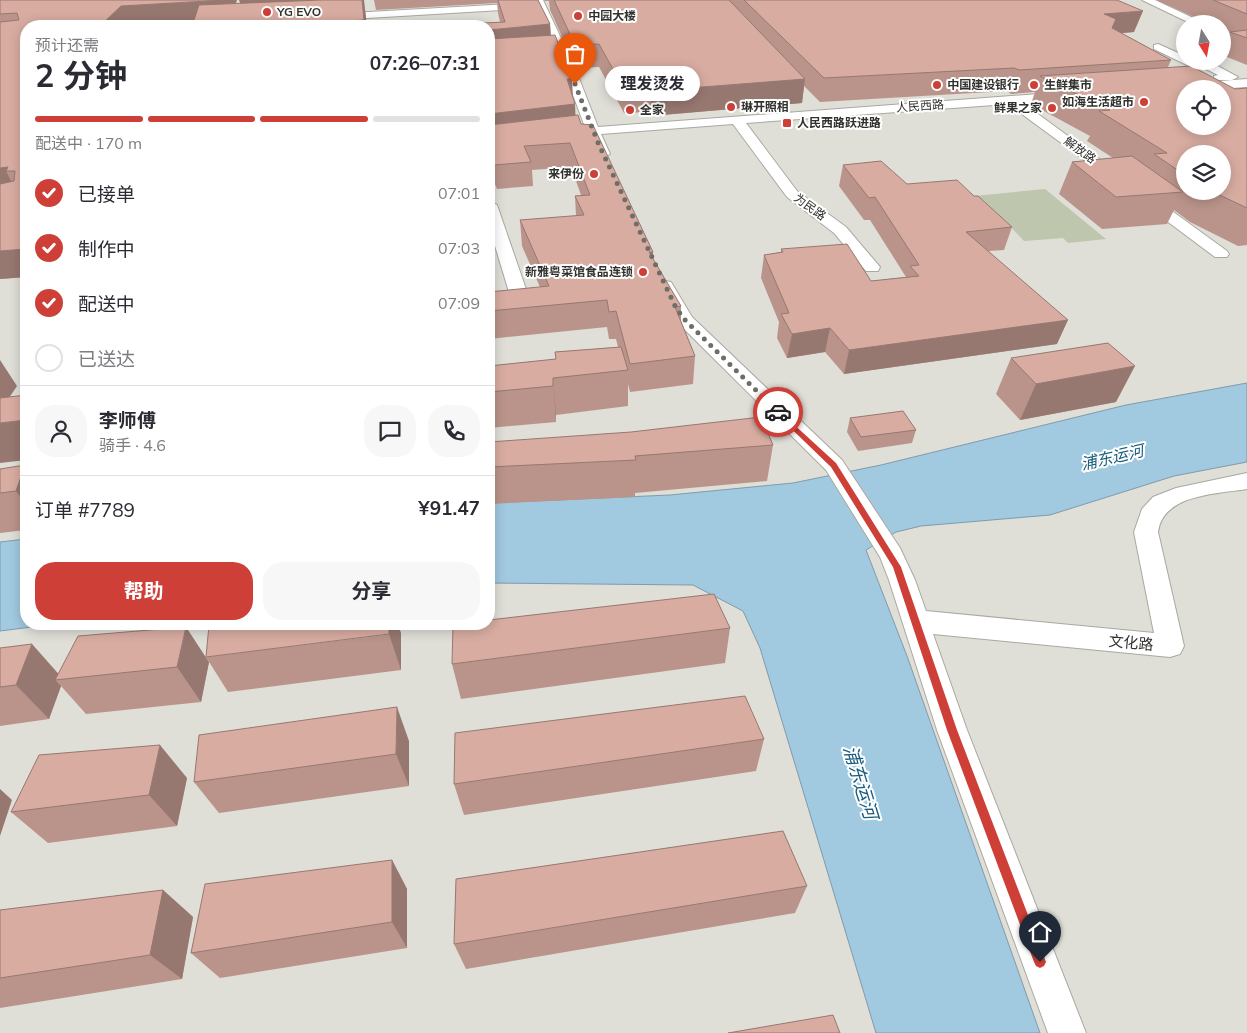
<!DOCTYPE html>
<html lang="zh">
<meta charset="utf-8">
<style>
body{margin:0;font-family:Mulish,"Noto Sans SC",sans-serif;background:#f7f7f7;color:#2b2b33;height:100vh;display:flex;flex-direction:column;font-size:19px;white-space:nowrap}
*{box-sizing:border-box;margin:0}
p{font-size:16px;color:#7c7c81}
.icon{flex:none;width:28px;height:28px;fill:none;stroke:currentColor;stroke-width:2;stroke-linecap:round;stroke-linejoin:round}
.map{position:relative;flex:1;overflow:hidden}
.drawer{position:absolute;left:20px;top:20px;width:475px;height:610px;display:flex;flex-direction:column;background:#fff;border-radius:20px;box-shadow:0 2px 12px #0003}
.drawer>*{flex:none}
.needle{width:32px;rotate:169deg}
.tools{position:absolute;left:1176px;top:15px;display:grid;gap:10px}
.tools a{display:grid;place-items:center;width:55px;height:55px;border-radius:50%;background:#fff;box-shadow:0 2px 12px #0003;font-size:25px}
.pin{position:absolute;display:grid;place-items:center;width:42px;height:42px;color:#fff;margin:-51px -21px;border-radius:50% 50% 50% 0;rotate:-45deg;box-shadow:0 0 5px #0007}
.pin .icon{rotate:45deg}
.courier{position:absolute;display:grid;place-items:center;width:50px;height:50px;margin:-25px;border:4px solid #cd3f37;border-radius:50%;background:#fff;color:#222;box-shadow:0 1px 6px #0007}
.bubble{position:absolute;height:35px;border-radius:18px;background:#fff;box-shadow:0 2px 12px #0003;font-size:16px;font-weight:700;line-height:35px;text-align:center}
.head em{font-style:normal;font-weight:700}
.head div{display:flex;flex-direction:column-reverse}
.head{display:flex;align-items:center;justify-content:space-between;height:85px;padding:0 15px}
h1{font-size:32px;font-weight:700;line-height:38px}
.bar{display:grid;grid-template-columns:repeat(4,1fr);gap:8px 5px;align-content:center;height:60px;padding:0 15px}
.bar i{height:6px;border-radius:4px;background:#e1e1e2}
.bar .on{background:#cd3f37}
.bar p{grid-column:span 4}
.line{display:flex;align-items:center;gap:12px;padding:0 15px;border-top:1px solid #e1e1e2}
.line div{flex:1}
.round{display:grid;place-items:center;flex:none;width:52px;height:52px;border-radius:20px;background:#f7f7f7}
ol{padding:0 15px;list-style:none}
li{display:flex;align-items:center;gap:15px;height:55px}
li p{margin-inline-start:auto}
li .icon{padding:5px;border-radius:50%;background:#cd3f37;color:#fff;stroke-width:4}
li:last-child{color:#7c7c81}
li i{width:28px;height:28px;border:2px solid #e1e1e2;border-radius:50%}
.action{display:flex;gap:10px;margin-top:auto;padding:10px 15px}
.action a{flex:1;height:58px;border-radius:20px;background:#cd3f37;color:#fff;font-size:20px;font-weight:700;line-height:58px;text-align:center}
.action a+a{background:#f7f7f7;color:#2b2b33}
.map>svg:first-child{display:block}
</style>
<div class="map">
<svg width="1247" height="1033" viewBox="0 0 1247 1033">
<rect width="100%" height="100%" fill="#dfded7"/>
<path fill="#bec6ad" d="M1045,189L1106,239L1068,243L1063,238L1024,241L1004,220L954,198Z"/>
<g fill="#a1c9e0" stroke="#7f9bab">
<path d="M1247,383V462L1174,476L1050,515L921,526L896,532L866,550L907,656L1040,1033H876L760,648L743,611L693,585L489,583V503L670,495L793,483L881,465L1126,405Z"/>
<path d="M26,539V624H55L0,631V542Z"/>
</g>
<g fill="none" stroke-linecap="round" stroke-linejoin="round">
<g stroke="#a9a8a1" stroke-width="2">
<g id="minor">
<path d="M533,0H543L575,68L598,127L1065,92L1071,96L1069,99L1023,103L1125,178L1118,182L1113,181L1008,104L746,123L797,191L846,227L880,267L878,271H866L834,233L787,197L733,124L601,134L610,154L603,158L598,157L588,135L577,136L570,132L572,129L585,127L563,68Z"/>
<path d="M1142,0H1155L1206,24H1192Z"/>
<path d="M530,3L535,6L533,8L334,20L329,17L334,14Z"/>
<path d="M1222,30L1247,40V47L1222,37Z"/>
<path d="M1158,44L1185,56V61L1212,63L1238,77L1232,80H1214V76L1218,75L1206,69L1193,68L1154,49V45Z"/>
<path d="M1247,79V87L1217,89L1187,87L1193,83Z"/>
<path d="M1145,194L1150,195L1227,251L1229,254L1227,257H1215L1140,201L1138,198L1140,195Z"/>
<path d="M489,201L497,205L527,292L524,296H512L509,292L489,226Z"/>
<path d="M665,281L671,282L692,317L842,460L900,548L915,580L926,611L1154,633L1134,532L1142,509L1153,497L1176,488L1247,473V489C1217,494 1163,494 1158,532L1184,646L1180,654L1170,657L933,634L967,730L1086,1033H1048L937,730L889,580L880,557L826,470L679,324L656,286L659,282Z"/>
</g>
</g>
<use href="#minor" fill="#fff" fill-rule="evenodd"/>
</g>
<g fill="#ba948a" fill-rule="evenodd">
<path d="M0,0L236,4L365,11L367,26H192L194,21L128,25L26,26V277L0,279Z"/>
<path d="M374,0H538L550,24L551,35L575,104V115L581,124L653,259L681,306V321L695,356L693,384L630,392L628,384V406L556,415V422L489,428V366L556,359L555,352L618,347L616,339H609L607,327L489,339V292L540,287L522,246L520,220L576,216L575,196L581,195L571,167L532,170L533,186L497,189L489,170V26L500,22L498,13L497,3L376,10Z"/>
<path d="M544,0H1117L1134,32L1121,33L1171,60L1168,67L1235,89L1247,88V245L1238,246L1190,222L1174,210L1167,224L1102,229L1059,194L1072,162L1113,158L1087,141L1090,136L1031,104L1035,92L1011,94L1007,91L820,102L804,86L802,103L650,116L646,112L624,113L599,67L576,68L550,10L549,1H545ZM1185,154L1222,191H1185Z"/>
<path d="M1156,0H1247V65L1222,55V47L1230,32L1222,29V24H1210Z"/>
<path d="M843,165L907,184L974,196L1012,227L1004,250L989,251L1057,344L844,374L825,352L787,358L777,338L779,322L761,278L764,255L781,252V249L871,281L906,277L870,220H864L839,186Z"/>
<path d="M1011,358L1116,402L1020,420L996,394Z"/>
<path d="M850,418L916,430L912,443L858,451L847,432Z"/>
<path d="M489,442L773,445L767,481L635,493V497L489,504Z"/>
<path d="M26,467V530L0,533V469Z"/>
<path d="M730,628L725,663L461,699L452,664Z"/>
<path d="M401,633V670L228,692L206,657Z"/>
<path d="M0,648L59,674L209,662L201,702L86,714L61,686L49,719L0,726Z"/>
<path d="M764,739L756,771L464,815L454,784Z"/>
<path d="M409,741V786L219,813L194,782Z"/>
<path d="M187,778L177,826L48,843L11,812Z"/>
<path d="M392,860L407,889V948L220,978L191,953Z"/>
<path d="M807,886L795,913L466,969L454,944Z"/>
<path d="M163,890L193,917L182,979L0,1008V910Z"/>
</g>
<g fill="#977871">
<path d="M225,0H237L231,19L128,25L127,26H100L121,6Z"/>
<path d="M239,0H364L367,26H268L245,18Z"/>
<path d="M1143,11L1134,32L1111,34L1104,14Z"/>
<path d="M550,24L551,44L489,50V30Z"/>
<path d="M572,78L573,100L567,79Z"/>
<path d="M805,79L802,103L650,116L651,91Z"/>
<path d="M575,104L576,127L489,137V114Z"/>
<path d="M8,167L6,171L17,192L0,194V168Z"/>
<path d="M26,249V277L0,279V251Z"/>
<path d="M649,252H653L652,278Z"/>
<path d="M1068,320L1057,344L844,374L849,350Z"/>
<path d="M830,328L825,352L787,358L792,334Z"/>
<path d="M0,360L17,386L3,407L0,403Z"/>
<path d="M1135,366L1116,402L1020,420L1036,384Z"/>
<path d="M553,378L556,415V422Z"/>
<path d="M26,420V460L0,463V423Z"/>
<path d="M25,465L26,467V505L16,491Z"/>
<path d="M389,624H398L401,633V670L389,634Z"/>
<path d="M186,627L209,662L201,702L177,667Z"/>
<path d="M32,644L63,679L55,680L61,686L49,719L16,685Z"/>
<path d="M397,707L409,741V786L396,754Z"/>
<path d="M160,745L187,778L177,826L149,795Z"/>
<path d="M0,789L12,800L0,836Z"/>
<path d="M392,860L407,889V948L392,922Z"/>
<path d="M163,890L193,917L182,979L150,955Z"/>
</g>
<g fill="#d8aca1" stroke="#977871" fill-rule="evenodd">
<path d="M0,0H225L121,6L100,26H26V249L0,251V184L14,181L15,171H6L8,167L0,168V22L19,20L17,13L0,14Z"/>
<path d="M321,0H362L364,20L268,26H192L199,5Z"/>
<path d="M498,0H538L550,24L489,30V26H463L462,24L505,22Z"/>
<path d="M554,0H729L805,79L651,91L646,88L624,89L599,44L575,45Z"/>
<path d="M744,0H1117L1143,11L1104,14L1116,19L1112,28L1171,60L1019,70L1014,68L824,78Z"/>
<path d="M1213,0H1247V14Z"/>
<path d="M1247,30V38L1230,32Z"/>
<path d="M555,35L572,78L567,79L575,104L489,114V39Z"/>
<path d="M1191,66L1235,89L1247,88V208L1211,191H1222V154H1185V175L1154,154L1167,153L1099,111L1110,110L1040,76ZM1185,89H1222V126H1185Z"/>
<path d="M578,115L581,124L593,125L653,252H649L681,306L675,307L695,356L630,364L616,311L609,312L607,300L489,311V292L549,286L520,220L584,215L575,196L590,195L570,143L524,146L531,162L494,165L489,152V125Z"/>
<path d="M1132,156L1183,192L1116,197L1072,162Z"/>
<path d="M881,161L907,184L957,180L974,196H978L1012,227L966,232L1068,320L849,350L830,328L792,334L781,314L789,313L764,255L783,252L781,249L847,244L871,281L919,276L910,266L919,265L875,197L869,198L843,165Z"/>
<path d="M1108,343L1135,366L1036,384L1011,358Z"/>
<path d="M621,347L628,370L553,378V386L489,392V366L556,359L555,352Z"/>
<path d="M26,395V420L0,423V398Z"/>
<path d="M903,411L916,430L861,437L850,418Z"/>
<path d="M761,417L773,445L635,456L636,460L489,467V442L631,432Z"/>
<path d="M25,465L16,491L0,493V469Z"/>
<path d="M714,594L730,628L452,664L453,624H489V620Z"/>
<path d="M212,624H389V634L206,657L209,625H212Z"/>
<path d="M186,627L177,667L55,680L78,636Z"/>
<path d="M32,644L16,685L0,687V648Z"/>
<path d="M745,696L764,739L454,784L455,733Z"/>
<path d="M397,707L396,754L194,782L199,735Z"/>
<path d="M160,745L149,795L11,812L39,755Z"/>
<path d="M783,831L807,886L454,944L456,879Z"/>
<path d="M392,860V922L191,953L205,884Z"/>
<path d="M163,890L150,955L0,978V910Z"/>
<path d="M833,1015L840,1033H728Z"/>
</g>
<path fill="#cd3f37" d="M778,410L836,463L901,567L957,730L1046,962L1044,966L1040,968L1036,966L1034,962L947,730L893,567L831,467L775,413Z"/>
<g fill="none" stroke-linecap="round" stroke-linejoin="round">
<path stroke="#6e6e69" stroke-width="5" stroke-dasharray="0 9" d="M575,84L599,145L676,308L685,320L778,412"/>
</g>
<g fill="#cd3f37" stroke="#fff" stroke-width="2">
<circle cx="267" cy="12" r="5"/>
<circle cx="578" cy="16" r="5"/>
<circle cx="937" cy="85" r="5"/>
<circle cx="1034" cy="85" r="5"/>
<circle cx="1144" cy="102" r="5"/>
<circle cx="731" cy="107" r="5"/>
<circle cx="1052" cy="108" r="5"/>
<circle cx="630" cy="110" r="5"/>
<rect x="782" y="118" width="10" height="10" rx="2.5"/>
<circle cx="594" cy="174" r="5"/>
<circle cx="643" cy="272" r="5"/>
</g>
<g text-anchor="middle" stroke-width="4" stroke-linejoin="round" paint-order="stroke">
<g font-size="12" font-weight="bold" fill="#31312e" stroke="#fff" text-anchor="start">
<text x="277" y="16">YG EVO</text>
<text x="588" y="20">中园大楼</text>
<text x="947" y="89">中国建设银行</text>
<text x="1044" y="89">生鲜集市</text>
<text x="1134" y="106" text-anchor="end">如海生活超市</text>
<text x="741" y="111">琳开照相</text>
<text x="1042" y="112" text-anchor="end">鲜果之家</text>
<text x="640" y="114">全家</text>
<text x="797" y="127">人民西路跃进路</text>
<text x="584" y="178" text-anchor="end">来伊份</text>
<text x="633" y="276" text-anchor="end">新雅粤菜馆食品连锁</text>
</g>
<g font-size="12" fill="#31312e" stroke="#fff">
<text transform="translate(920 106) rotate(-4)" y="4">人民西路</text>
<text transform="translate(1080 150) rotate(36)" y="4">解放路</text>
<text transform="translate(810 207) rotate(36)" y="4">为民路</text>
</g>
<g font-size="15" fill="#31312e" stroke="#fff">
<text transform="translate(1131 643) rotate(5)" y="5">文化路</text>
</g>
<g font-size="16" font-style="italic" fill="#195e7e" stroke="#fff">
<text transform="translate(1112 457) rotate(-13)" y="6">浦东运河</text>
</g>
<g font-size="19" font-style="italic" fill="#195e7e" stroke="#fff">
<text transform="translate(861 782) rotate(73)" y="7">浦东运河</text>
</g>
</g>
</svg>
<div class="tools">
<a><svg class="needle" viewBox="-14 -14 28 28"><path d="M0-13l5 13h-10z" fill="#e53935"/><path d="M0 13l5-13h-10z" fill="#7c7c81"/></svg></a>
<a><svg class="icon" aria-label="locate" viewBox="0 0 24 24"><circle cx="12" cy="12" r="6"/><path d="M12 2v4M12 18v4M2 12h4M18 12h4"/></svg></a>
<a><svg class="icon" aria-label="layers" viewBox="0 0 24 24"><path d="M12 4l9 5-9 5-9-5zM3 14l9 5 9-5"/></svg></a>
</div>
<div class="pin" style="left:575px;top:84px;background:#ea580c"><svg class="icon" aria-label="bag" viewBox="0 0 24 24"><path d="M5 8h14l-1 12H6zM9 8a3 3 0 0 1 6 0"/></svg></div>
<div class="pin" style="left:1040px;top:962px;background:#1f2937"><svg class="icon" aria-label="home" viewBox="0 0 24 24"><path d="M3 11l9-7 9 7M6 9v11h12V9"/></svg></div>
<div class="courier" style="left:778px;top:412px"><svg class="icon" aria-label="car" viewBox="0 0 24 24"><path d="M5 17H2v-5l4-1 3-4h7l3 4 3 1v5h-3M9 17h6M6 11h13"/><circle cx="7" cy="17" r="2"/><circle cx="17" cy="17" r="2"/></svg></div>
<div class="bubble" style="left:605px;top:66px;width:95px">理发烫发</div>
<section class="drawer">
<div class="head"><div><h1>2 分钟</h1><p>预计还需</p></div><em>07:26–07:31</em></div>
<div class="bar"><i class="on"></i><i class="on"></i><i class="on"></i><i></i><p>配送中 · 170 m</p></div>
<ol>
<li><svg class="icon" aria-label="check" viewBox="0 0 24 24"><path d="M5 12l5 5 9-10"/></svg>已接单<p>07:01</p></li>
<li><svg class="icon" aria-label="check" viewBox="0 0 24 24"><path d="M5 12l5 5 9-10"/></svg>制作中<p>07:03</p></li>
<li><svg class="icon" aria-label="check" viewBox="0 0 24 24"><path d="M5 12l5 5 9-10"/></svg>配送中<p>07:09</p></li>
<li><i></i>已送达</li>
</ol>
<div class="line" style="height:90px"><a class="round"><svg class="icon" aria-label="person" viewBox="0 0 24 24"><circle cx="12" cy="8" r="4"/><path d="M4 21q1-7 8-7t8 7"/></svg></a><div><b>李师傅</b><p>骑手 · 4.6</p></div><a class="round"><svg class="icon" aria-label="chat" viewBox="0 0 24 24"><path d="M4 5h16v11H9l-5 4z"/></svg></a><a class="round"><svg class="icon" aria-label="phone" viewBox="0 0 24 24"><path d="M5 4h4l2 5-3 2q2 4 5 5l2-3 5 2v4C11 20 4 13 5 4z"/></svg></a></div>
<div class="line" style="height:65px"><div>订单 #7789</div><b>¥91.47</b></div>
<div class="action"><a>帮助</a><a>分享</a></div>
</section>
</div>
